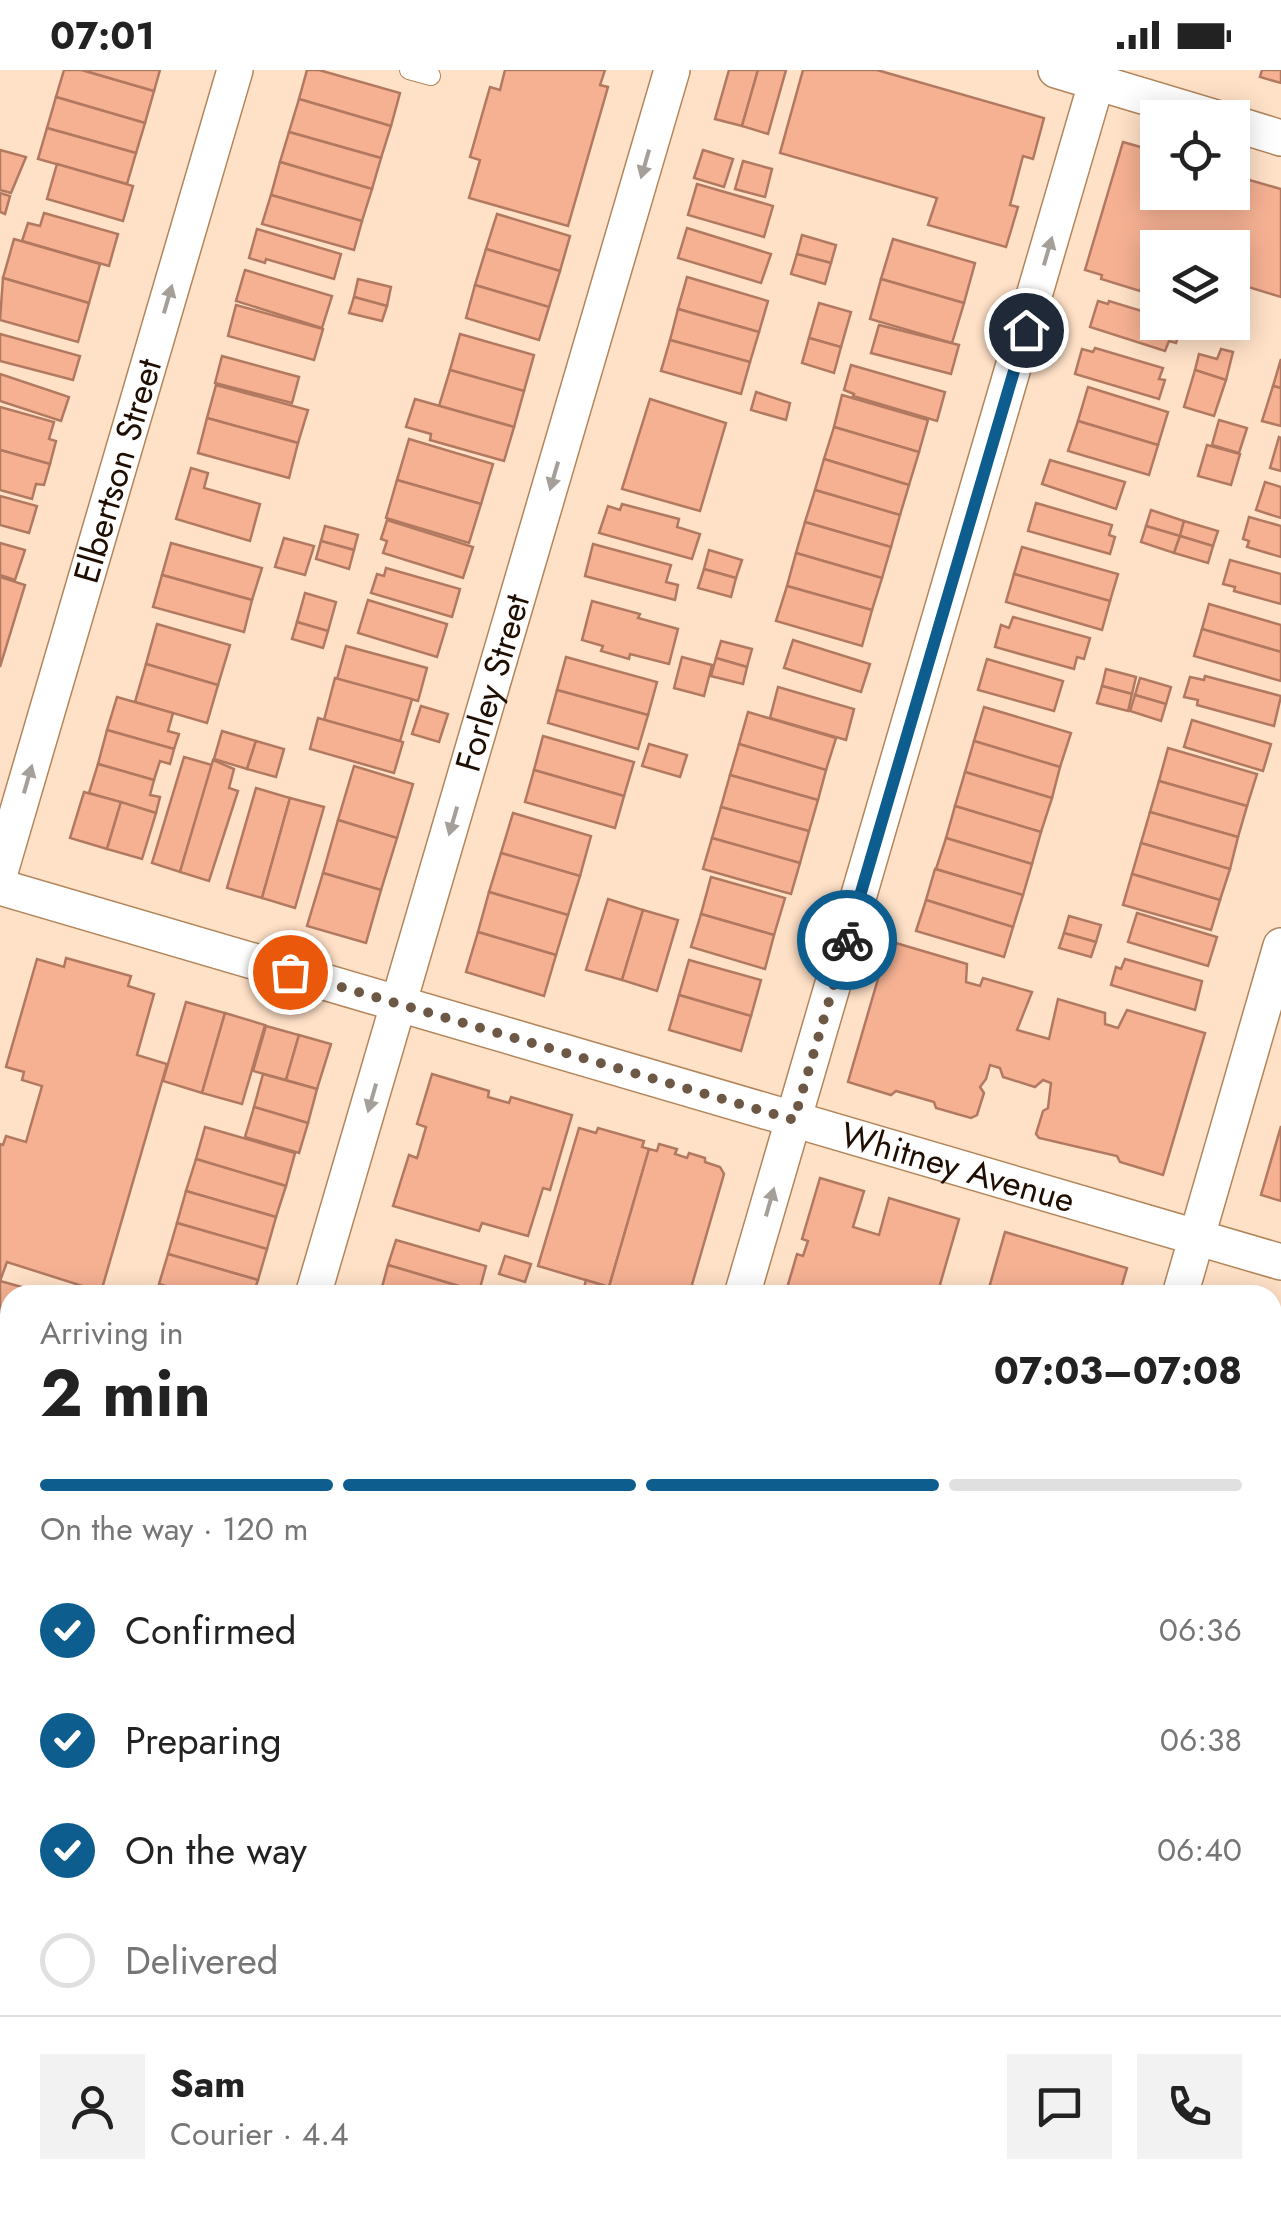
<!DOCTYPE html>
<meta charset="utf-8">
<style>
body{margin:0;font-family:Jost,sans-serif;background:#f2f2f2;color:#222;height:100vh;display:flex;flex-direction:column;font-size:38px;white-space:nowrap}
*{box-sizing:border-box;margin:0}
p{font-size:32px;color:#767676}
.icon{flex:none;width:55px;height:55px;fill:none;stroke:currentColor;stroke-width:2;stroke-linecap:round;stroke-linejoin:round}
.map{position:relative;flex:1;overflow:hidden}
.side{position:absolute;left:0px;top:1215px;width:1282px;height:932px;display:flex;flex-direction:column;background:#fff;border-radius:30px 30px 0 0;box-shadow:0 5px 25px #0003}
.side>*{flex:none}
.tools{position:absolute;left:1140px;top:30px;display:grid;gap:20px}
.tools a{display:grid;place-items:center;width:110px;height:110px;border-radius:0px;background:#fff;box-shadow:0 5px 25px #0003;font-size:50px}
.pin{position:absolute;display:grid;place-items:center;width:85px;height:85px;color:#fff;margin:-42px;border:5px solid #fff;border-radius:50%;box-shadow:0 2px 10px #0007}
.courier{position:absolute;display:grid;place-items:center;width:100px;height:100px;margin:-50px;border:8px solid #0d5d8f;border-radius:50%;background:#fff;color:#222;box-shadow:0 2px 12px #0007}
.head em{font-style:normal;font-weight:700}
.head div{display:flex;flex-direction:column-reverse}
.head{display:flex;align-items:center;justify-content:space-between;height:170px;padding:0 40px}
h1{font-size:65px;font-weight:700;line-height:75px}
.bar{display:grid;grid-template-columns:repeat(4,1fr);gap:15px 10px;align-content:center;height:120px;padding:0 40px}
.bar i{height:12px;border-radius:8px;background:#e0e0e0}
.bar .active{background:#0d5d8f}
.bar p{grid-column:span 4}
.line{display:flex;align-items:center;gap:25px;padding:0 40px;border-top:2px solid #e0e0e0}
.line div{flex:1}
.round{display:grid;place-items:center;flex:none;width:105px;height:105px;border-radius:0px;background:#f2f2f2}
ol{padding:0 40px;list-style:none}
li{display:flex;align-items:center;gap:30px;height:110px}
li p{margin-inline-start:auto}
li .icon{padding:10px;border-radius:50%;background:#0d5d8f;color:#fff;stroke-width:4}
li:last-child{color:#767676}
li i{width:55px;height:55px;border:5px solid #e0e0e0;border-radius:50%}
.status{display:flex;justify-content:space-between;align-items:center;height:70px;padding:0 50px;background:#fff;direction:ltr}
.status svg{height:28px;fill:currentColor}
.map>svg:first-child{display:block}
</style>
<div class="status"><b>07:01</b><svg viewBox="0 0 49 12"><path d="M0 12V9h3v3zM5 12V6h3v6zM10 12V3h3v9zM15 12V0h3v12zM26 1h20v11H26zM47 4h2v5h-2z"/></svg></div>
<div class="map">
<svg width="1281" height="2147" viewBox="0 0 1281 2147">
<rect width="100%" height="100%" fill="#ffe1c7"/>
<g fill="#f6b193" stroke="#b27961" stroke-width="2.5">
<path d="M64,0H82L154,21L145,53L56,27Z"/>
<path d="M82,0H160L154,21Z"/>
<path d="M307,0H319L400,23L391,56L299,29Z"/>
<path d="M505,0H605L600,15L608,17L568,156L469,128L480,90L470,87L490,17L500,20Z"/>
<path d="M729,0H758L742,56L715,49Z"/>
<path d="M758,0H786L768,64L742,56Z"/>
<path d="M803,0H877L1044,48L1033,89L1023,86L1010,135L1018,137L1006,177L928,155L937,128L780,83Z"/>
<path d="M1262,0H1281V13L1260,7Z"/>
<path d="M56,27L145,53L136,83L47,58Z"/>
<path d="M299,29L391,56L381,88L289,62Z"/>
<path d="M47,58L136,83L127,114L38,89Z"/>
<path d="M289,62L381,88L372,119L280,92Z"/>
<path d="M1123,72L1158,82V122H1232V105L1281,119V227L1232,212V178H1158V190L1150,188L1140,221L1101,209L1102,205L1085,200Z"/>
<path d="M0,80L26,87L11,123L0,120Z"/>
<path d="M703,80L733,89L724,117L694,108Z"/>
<path d="M743,91L772,99L765,127L735,119Z"/>
<path d="M280,92L372,119L362,151L271,125Z"/>
<path d="M57,94L133,116L123,151L47,129Z"/>
<path d="M697,114L773,136L764,167L688,145Z"/>
<path d="M0,123L10,126L5,144L0,142Z"/>
<path d="M271,125L362,151L354,180L262,154Z"/>
<path d="M44,143L118,164L109,196L22,171L28,153L40,156Z"/>
<path d="M497,144L570,166L560,201L486,179Z"/>
<path d="M687,158L771,184L761,213L678,188Z"/>
<path d="M257,159L341,184L334,209L266,189L265,193L249,188Z"/>
<path d="M802,165L836,175L831,193L797,184Z"/>
<path d="M14,169L100,194L89,233L3,208Z"/>
<path d="M893,169L975,193L964,233L881,209Z"/>
<path d="M486,179L560,201L549,237L475,215Z"/>
<path d="M797,184L831,193L825,214L791,204Z"/>
<path d="M245,200L332,226L322,258L236,231Z"/>
<path d="M687,207L768,231L759,262L678,239Z"/>
<path d="M3,208L89,233L78,272L0,250Z"/>
<path d="M358,209L391,217L387,236L354,227Z"/>
<path d="M881,209L964,233L952,273L870,249Z"/>
<path d="M475,215L549,237L539,270L466,248Z"/>
<path d="M354,227L387,236L382,251L349,243Z"/>
<path d="M1098,231L1108,234L1109,231L1158,246V252L1182,254L1176,273L1169,271L1165,281L1090,257Z"/>
<path d="M819,233L851,242L841,277L809,268Z"/>
<path d="M236,235L323,259L314,290L228,266Z"/>
<path d="M678,239L759,262L750,292L670,270Z"/>
<path d="M879,255L959,275L951,304L871,283Z"/>
<path d="M0,264L80,286L73,310L0,291Z"/>
<path d="M460,264L534,285L524,321L450,300Z"/>
<path d="M809,268L841,277L834,303L802,293Z"/>
<path d="M670,270L750,292L741,324L661,301Z"/>
<path d="M1095,278L1163,298L1159,309L1165,310L1159,329L1075,304L1082,279L1093,282Z"/>
<path d="M1221,279L1233,282L1226,310L1195,300L1199,284L1217,289Z"/>
<path d="M222,286L299,307L292,333L215,313Z"/>
<path d="M1281,289V318L1273,316Z"/>
<path d="M851,295L945,322L937,351L853,326L854,324L844,320Z"/>
<path d="M450,300L524,321L514,357L439,336Z"/>
<path d="M1195,300L1226,310L1214,346L1184,337Z"/>
<path d="M0,304L69,327L61,351L0,331Z"/>
<path d="M216,315L308,340L298,373L207,348Z"/>
<path d="M1273,316L1281,318V356L1262,351Z"/>
<path d="M1088,317L1168,342L1158,375L1078,351Z"/>
<path d="M756,322L790,333L786,350L751,340Z"/>
<path d="M842,325L928,350L919,382L834,357Z"/>
<path d="M415,329L514,357L504,391L430,370L431,364L406,357Z"/>
<path d="M650,329L726,353L700,441L622,419Z"/>
<path d="M0,337L54,352L49,369L56,371L50,394L0,380Z"/>
<path d="M207,348L298,373L289,408L198,383Z"/>
<path d="M1219,350L1247,358L1239,383L1212,375Z"/>
<path d="M1078,351L1158,375L1149,405L1068,381Z"/>
<path d="M834,357L919,382L909,415L824,389Z"/>
<path d="M1279,367L1281,368V401L1270,398Z"/>
<path d="M409,369L493,394L481,434L397,410Z"/>
<path d="M1207,375L1240,384L1231,415L1198,406Z"/>
<path d="M0,380L50,394L44,415L36,414L32,429L0,420Z"/>
<path d="M824,389L909,415L900,445L815,420Z"/>
<path d="M1050,390L1125,412L1116,439L1042,414Z"/>
<path d="M191,398L208,403L204,418L260,434L250,471L176,449Z"/>
<path d="M397,410L481,434L469,473L386,448Z"/>
<path d="M1265,412L1281,417V448L1256,440Z"/>
<path d="M815,420L900,445L891,477L805,452Z"/>
<path d="M0,426L37,436L29,463L0,455Z"/>
<path d="M1036,433L1112,455L1109,465L1115,467L1110,484L1028,461Z"/>
<path d="M622,434L679,449L677,457L700,464L692,489L599,463L608,436L620,440Z"/>
<path d="M1151,440L1184,451L1180,466L1146,456Z"/>
<path d="M1249,447L1281,456V487L1247,477L1249,471L1243,469Z"/>
<path d="M387,450L473,477L463,508L383,483L387,471L381,469Z"/>
<path d="M1184,451L1218,461L1213,476L1180,466Z"/>
<path d="M805,452L891,477L882,508L796,483Z"/>
<path d="M325,456L358,465L354,480L321,471Z"/>
<path d="M1146,456L1180,466L1174,483L1141,472Z"/>
<path d="M1180,466L1213,476L1208,493L1174,483Z"/>
<path d="M284,468L314,476L305,505L275,497Z"/>
<path d="M321,471L354,480L349,499L316,489Z"/>
<path d="M0,473L25,480L15,510L0,505Z"/>
<path d="M171,473L262,498L252,530L162,505Z"/>
<path d="M593,474L671,495L666,512L678,515L675,530L585,506Z"/>
<path d="M1022,477L1118,504L1110,531L1014,504Z"/>
<path d="M709,480L742,490L736,508L704,499Z"/>
<path d="M796,483L882,508L872,540L787,516Z"/>
<path d="M1230,490L1281,504V534L1234,521L1235,517L1223,514Z"/>
<path d="M386,498L460,519L452,547L371,523L377,504L384,506Z"/>
<path d="M704,499L736,508L731,527L698,518Z"/>
<path d="M1014,504L1110,531L1102,560L1006,532Z"/>
<path d="M162,505L252,530L244,562L153,537Z"/>
<path d="M0,507L25,515L0,597Z"/>
<path d="M787,516L872,540L862,576L776,551Z"/>
<path d="M305,523L336,532L328,561L297,552Z"/>
<path d="M368,530L447,554L437,587L358,563Z"/>
<path d="M592,531L640,544L638,548L678,559L669,594L630,584L629,589L601,581L603,576L582,570Z"/>
<path d="M1209,534L1281,555V582L1202,559Z"/>
<path d="M1013,547L1090,568L1084,589L1077,587L1074,599L995,577L1001,555L1009,558Z"/>
<path d="M297,552L328,561L323,578L292,569Z"/>
<path d="M157,554L230,575L218,615L146,594Z"/>
<path d="M1202,559L1281,582V611L1194,586Z"/>
<path d="M793,570L870,594L861,622L784,598Z"/>
<path d="M721,571L752,579L747,597L716,588Z"/>
<path d="M346,576L427,598L418,631L337,609Z"/>
<path d="M566,587L657,612L648,645L557,620Z"/>
<path d="M682,587L712,595L704,626L674,618Z"/>
<path d="M716,588L747,597L743,614L711,606Z"/>
<path d="M987,589L1063,611L1054,641L978,620Z"/>
<path d="M146,594L218,615L207,653L135,632Z"/>
<path d="M1106,599L1136,607L1132,624L1102,616Z"/>
<path d="M1205,606L1281,626L1274,656L1197,635L1198,630L1184,627L1190,607L1204,610Z"/>
<path d="M335,608L412,629L400,671L324,650Z"/>
<path d="M1140,608L1171,617L1166,634L1135,625Z"/>
<path d="M1102,616L1132,624L1128,641L1097,633Z"/>
<path d="M778,617L854,639L846,670L770,648Z"/>
<path d="M557,620L648,645L638,679L548,653Z"/>
<path d="M1135,625L1166,634L1161,651L1130,641Z"/>
<path d="M117,627L173,643L168,661L179,664L174,679L107,660Z"/>
<path d="M421,636L448,644L439,672L412,664Z"/>
<path d="M984,637L1071,663L1060,697L974,671Z"/>
<path d="M748,642L836,668L826,700L739,674Z"/>
<path d="M318,648L403,672L394,703L310,679Z"/>
<path d="M1192,650L1271,674L1263,701L1184,677Z"/>
<path d="M107,660L174,679L170,694L160,691L154,710L98,694Z"/>
<path d="M222,661L256,671L247,699L214,689Z"/>
<path d="M543,666L634,692L624,726L534,700Z"/>
<path d="M256,671L284,679L276,707L247,699Z"/>
<path d="M974,671L1060,697L1052,728L965,702Z"/>
<path d="M649,674L687,685L680,707L642,696Z"/>
<path d="M739,674L826,700L818,730L730,705Z"/>
<path d="M1168,678L1257,704L1247,736L1159,711Z"/>
<path d="M184,687L212,695L180,802L152,793Z"/>
<path d="M213,690L234,699L229,718L238,721L209,811L180,802Z"/>
<path d="M98,694L154,710L150,725L160,727L156,743L89,723Z"/>
<path d="M354,696L413,714L397,768L338,750Z"/>
<path d="M534,700L624,726L615,758L525,732Z"/>
<path d="M965,702L1052,728L1041,762L955,736Z"/>
<path d="M730,705L818,730L809,761L721,737Z"/>
<path d="M1159,711L1247,736L1238,767L1150,742Z"/>
<path d="M256,718L290,728L262,828L227,818Z"/>
<path d="M84,722L121,732L107,779L70,768Z"/>
<path d="M290,728L324,737L295,838L262,828Z"/>
<path d="M121,732L156,743L142,789L107,779Z"/>
<path d="M955,736L1041,762L1032,794L946,768Z"/>
<path d="M721,737L809,761L800,793L712,768Z"/>
<path d="M1150,742L1238,767L1230,799L1141,773Z"/>
<path d="M513,743L591,766L580,806L501,783Z"/>
<path d="M338,750L397,768L381,820L323,803Z"/>
<path d="M712,768L800,793L791,824L703,799Z"/>
<path d="M946,768L1032,794L1023,825L936,799Z"/>
<path d="M1141,773L1230,799L1220,830L1132,804Z"/>
<path d="M501,783L580,806L568,845L489,822Z"/>
<path d="M935,799L1023,825L1013,857L926,830Z"/>
<path d="M323,803L381,820L366,873L307,856Z"/>
<path d="M1132,804L1220,830L1211,860L1123,835Z"/>
<path d="M711,807L785,828L774,865L701,844Z"/>
<path d="M489,822L568,845L556,885L478,862Z"/>
<path d="M608,829L643,840L622,910L586,900Z"/>
<path d="M926,830L1013,857L1004,887L916,861Z"/>
<path d="M643,840L678,850L657,921L622,910Z"/>
<path d="M1137,843L1217,867L1208,896L1128,872Z"/>
<path d="M701,844L774,865L765,899L691,877Z"/>
<path d="M1069,846L1101,855L1096,872L1064,863Z"/>
<path d="M478,862L556,885L544,926L466,902Z"/>
<path d="M1064,863L1096,872L1091,887L1059,878Z"/>
<path d="M889,871L967,894L966,912L980,916L983,908L1032,922L1017,960L1049,969L1058,929L1105,943V954L1118,958L1127,940L1205,963L1163,1105L1120,1092L1117,1086L1039,1068L1036,1064L1043,1041L1048,1038L1051,1013L1043,1010L1035,1017L1003,1007L1000,998L990,995L986,1009L980,1017L984,1023L977,1045L971,1048L936,1038L934,1032L896,1021L891,1025L848,1012Z"/>
<path d="M66,888L131,906L128,916L154,924L137,985L167,994L101,1222L7,1192L0,1211V1074L3,1075L6,1066L26,1072L42,1016L22,1010L24,1002L6,997L37,889L64,897Z"/>
<path d="M1125,889L1202,911L1195,940L1111,915L1116,897L1121,899Z"/>
<path d="M689,890L761,910L751,946L679,925Z"/>
<path d="M679,925L751,946L741,981L669,960Z"/>
<path d="M186,932L225,943L202,1023L163,1011Z"/>
<path d="M225,943L265,955L242,1034L202,1023Z"/>
<path d="M266,956L299,965L286,1010L253,1001Z"/>
<path d="M299,965L331,974L317,1019L286,1010Z"/>
<path d="M263,1004L317,1019L308,1053L254,1037Z"/>
<path d="M432,1004L489,1021L488,1027L509,1033L511,1027L572,1045L550,1120L543,1118L528,1166L482,1153L479,1161L393,1136L409,1085L417,1088L426,1057L417,1054Z"/>
<path d="M254,1037L308,1053L299,1083L245,1067Z"/>
<path d="M1281,1056V1131L1261,1125Z"/>
<path d="M205,1057L295,1083L286,1116L196,1089Z"/>
<path d="M579,1058L596,1063L598,1058L644,1071L642,1077L649,1079L609,1217L538,1196Z"/>
<path d="M659,1074L677,1079L675,1084L687,1088L689,1083L705,1088V1092L720,1097L724,1104L689,1225H637L609,1217L649,1079L657,1081Z"/>
<path d="M196,1089L286,1116L276,1147L186,1121Z"/>
<path d="M820,1108L864,1121L853,1157L879,1165L889,1128L959,1149L937,1225H785L797,1184L803,1186L808,1171L802,1169Z"/>
<path d="M186,1121L276,1147L267,1179L177,1153Z"/>
<path d="M177,1153L267,1179L258,1210L168,1184Z"/>
<path d="M1005,1162L1127,1198L1119,1225H987Z"/>
<path d="M396,1170L486,1196L479,1222L388,1195Z"/>
<path d="M168,1184L258,1210L253,1225H196L159,1214Z"/>
<path d="M505,1186L531,1194L525,1212L499,1204Z"/>
<path d="M388,1195L479,1222L478,1225H393L381,1221Z"/>
<path d="M586,1210L609,1217L637,1225H582Z"/>
<path d="M0,1211L47,1224V1225H10V1248L0,1246Z"/>
<path d="M0,1246L10,1248V1283L0,1280Z"/>
<path d="M1272,1250L1281,1253V1501L1272,1498Z"/>
<path d="M0,1280L10,1283V1317L0,1314Z"/>
<path d="M0,1314L10,1317V1352L0,1349Z"/>
<path d="M0,1349L10,1352L3,1382L0,1381Z"/>
<path d="M0,1658L10,1661V1721L7,1720L6,1726L0,1725Z"/>
<path d="M0,1828L10,1829V1968L0,1965Z"/>
<path d="M1274,1898L1281,1900V1973L1272,1971Z"/>
<path d="M0,1984L10,1987V2027L0,2024Z"/>
<path d="M0,2033L10,2037V2051L4,2071L0,2070Z"/>
<path d="M1272,2116L1279,2117L1270,2147H1219L1222,2138H1272Z"/>
<path d="M1279,2117L1281,2147H1270Z"/>
<path d="M112,2138H197L195,2147H126L110,2143Z"/>
<path d="M223,2138H259L256,2147Z"/>
<path d="M330,2138H354L387,2147H303L305,2140L327,2146Z"/>
<path d="M693,2138H726L724,2147H690Z"/>
<path d="M748,2138H805L834,2146L745,2147Z"/>
<path d="M981,2138H1007L1005,2145Z"/>
<path d="M1007,2138H1051L1048,2147H1013L1005,2145Z"/>
<path d="M1051,2138H1086L1083,2147L1048,2146Z"/>
<path d="M1086,2138H1121L1118,2147H1083Z"/>
<path d="M1121,2138H1154L1151,2147H1118Z"/>
<path d="M1154,2138H1188L1185,2147H1151Z"/>
<path d="M1188,2138H1222L1219,2147H1185Z"/>
<path d="M226,2140L256,2147H224Z"/>
</g>
<g fill="none" stroke-linecap="round" stroke-linejoin="round">
<g stroke="#b2855a" stroke-width="20">
<path id="service" d="M409,0L431,6"/>
</g>
<g stroke="#b2855a" stroke-width="38">
<g id="minor">
<path d="M1056,0L1216,48"/>
<path d="M1232,53L1281,68"/>
<path id="s1" d="M0,802L235,0"/>
<path id="s2" d="M0,817L1281,1192"/>
<path id="s3" d="M313,1225L672,0"/>
<path d="M742,1225L1100,0"/>
<path d="M1180,1225L1281,876"/>
<path d="M0,1776L10,1778"/>
<path d="M1272,2062L1281,2064"/>
<path d="M40,2147L43,2138"/>
<path d="M470,2147L473,2138"/>
<path d="M907,2147L910,2138"/>
</g>
</g>
<use href="#service" stroke="#fff" stroke-width="18"/>
<use href="#minor" stroke="#fff" stroke-width="35"/>
</g>
<defs><path id="oneway-solid" d="M-6-.8H1V-3.2L6.5 0L1 3.2V.8H-6Z" transform="scale(2.5)"/></defs>
<g fill="#a59f99">
<use href="#oneway-solid" transform="translate(645 94) rotate(106)"/>
<use href="#oneway-solid" transform="translate(1048 181) rotate(-74)"/>
<use href="#oneway-solid" transform="translate(168 229) rotate(-74)"/>
<use href="#oneway-solid" transform="translate(554 406) rotate(106)"/>
<use href="#oneway-solid" transform="translate(28 709) rotate(-74)"/>
<use href="#oneway-solid" transform="translate(453 751) rotate(106)"/>
<use href="#oneway-solid" transform="translate(372 1028) rotate(106)"/>
<use href="#oneway-solid" transform="translate(770 1132) rotate(-74)"/>
</g>
<g fill="none" stroke-linecap="round" stroke-linejoin="round">
<path stroke="#6d5846" stroke-width="10" stroke-dasharray="0 18" d="M290,902L794,1050L847,870"/>
<path stroke="#0d5d8f" stroke-width="12" d="M847,870L1026,260"/>
</g>
<g text-anchor="middle" stroke-width="8" stroke-linejoin="round" paint-order="stroke">
<g font-size="35" fill="#1f0e01" stroke="#fdf2ea">
<text dy="12" stroke="none"><textPath href="#s1" startOffset="418">Elbertson Street</textPath></text>
<text dy="12" stroke="none"><textPath href="#s3" startOffset="638">Forley Street</textPath></text>
<text dy="12" stroke="none"><textPath href="#s2" startOffset="998">Whitney Avenue</textPath></text>
</g>
</g>
</svg>
<div class="tools">
<a><svg class="icon" aria-label="locate" viewBox="0 0 24 24"><circle cx="12" cy="12" r="6"/><path d="M12 2v4M12 18v4M2 12h4M18 12h4"/></svg></a>
<a><svg class="icon" aria-label="layers" viewBox="0 0 24 24"><path d="M12 4l9 5-9 5-9-5zM3 14l9 5 9-5"/></svg></a>
</div>
<div class="pin" style="left:290px;top:902px;background:#ea580c"><svg class="icon" aria-label="bag" viewBox="0 0 24 24"><path d="M5 8h14l-1 12H6zM9 8a3 3 0 0 1 6 0"/></svg></div>
<div class="pin" style="left:1026px;top:260px;background:#1f2937"><svg class="icon" aria-label="home" viewBox="0 0 24 24"><path d="M3 11l9-7 9 7M6 9v11h12V9"/></svg></div>
<div class="courier" style="left:847px;top:870px"><svg class="icon" aria-label="bike" viewBox="0 0 24 24"><circle cx="6" cy="16" r="4"/><circle cx="18" cy="16" r="4"/><path d="M6 16l4-8h5l3 8M10 8l3 8H6M13 5h3"/></svg></div>
<section class="side">
<div class="head"><div><h1>2 min</h1><p>Arriving in</p></div><em>07:03–07:08</em></div>
<div class="bar"><i class="active"></i><i class="active"></i><i class="active"></i><i></i><p>On the way · 120 m</p></div>
<ol>
<li><svg class="icon" aria-label="check" viewBox="0 0 24 24"><path d="M5 12l5 5 9-10"/></svg>Confirmed<p>06:36</p></li>
<li><svg class="icon" aria-label="check" viewBox="0 0 24 24"><path d="M5 12l5 5 9-10"/></svg>Preparing<p>06:38</p></li>
<li><svg class="icon" aria-label="check" viewBox="0 0 24 24"><path d="M5 12l5 5 9-10"/></svg>On the way<p>06:40</p></li>
<li><i></i>Delivered</li>
</ol>
<div class="line" style="height:180px"><a class="round"><svg class="icon" aria-label="person" viewBox="0 0 24 24"><circle cx="12" cy="8" r="4"/><path d="M4 21q1-7 8-7t8 7"/></svg></a><div><b>Sam</b><p>Courier · 4.4</p></div><a class="round"><svg class="icon" aria-label="chat" viewBox="0 0 24 24"><path d="M4 5h16v11H9l-5 4z"/></svg></a><a class="round"><svg class="icon" aria-label="phone" viewBox="0 0 24 24"><path d="M5 4h4l2 5-3 2q2 4 5 5l2-3 5 2v4C11 20 4 13 5 4z"/></svg></a></div>
</section>
</div>
